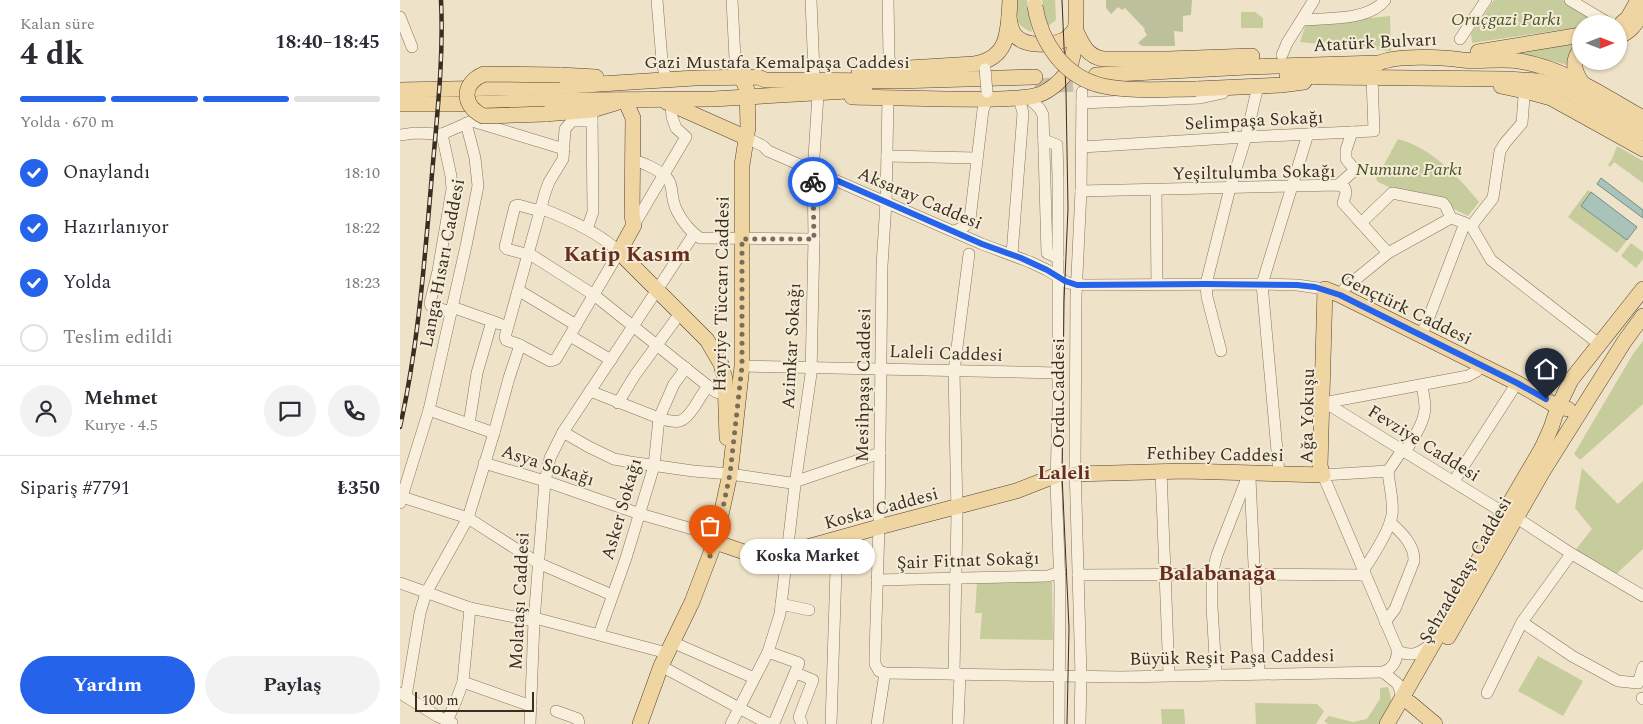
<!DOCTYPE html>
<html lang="tr">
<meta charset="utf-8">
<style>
body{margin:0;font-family:Spectral,serif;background:#f2f2f3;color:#2b2b33;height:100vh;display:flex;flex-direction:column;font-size:19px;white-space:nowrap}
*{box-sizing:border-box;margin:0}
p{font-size:16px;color:#7c7c81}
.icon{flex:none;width:28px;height:28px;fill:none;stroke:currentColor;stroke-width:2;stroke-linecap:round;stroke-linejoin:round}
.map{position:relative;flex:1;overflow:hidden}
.drawer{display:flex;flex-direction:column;background:#fff;width:400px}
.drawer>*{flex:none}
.needle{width:32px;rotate:90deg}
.tools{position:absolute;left:1172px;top:15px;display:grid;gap:10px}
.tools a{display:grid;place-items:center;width:55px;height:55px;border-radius:50%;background:#fff;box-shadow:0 1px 4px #0004;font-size:25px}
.scale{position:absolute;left:15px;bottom:12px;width:119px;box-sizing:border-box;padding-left:5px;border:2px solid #3a2d21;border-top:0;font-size:14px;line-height:18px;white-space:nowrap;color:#3a2d21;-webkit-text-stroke:4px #f5ecd8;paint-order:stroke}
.pin{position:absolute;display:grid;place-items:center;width:42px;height:42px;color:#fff;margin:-51px -21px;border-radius:50% 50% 50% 0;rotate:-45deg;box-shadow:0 0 5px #0007}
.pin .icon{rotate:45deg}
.courier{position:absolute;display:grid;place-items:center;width:50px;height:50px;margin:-25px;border:4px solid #2563eb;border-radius:50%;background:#fff;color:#222;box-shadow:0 1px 6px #0007}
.bubble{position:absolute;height:35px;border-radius:18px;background:#fff;box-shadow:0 1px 4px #0004;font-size:16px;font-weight:700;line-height:35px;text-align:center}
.summary em{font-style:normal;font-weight:700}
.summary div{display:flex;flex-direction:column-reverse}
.summary{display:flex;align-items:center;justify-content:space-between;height:85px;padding:0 20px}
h1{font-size:32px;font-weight:700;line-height:38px}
.bar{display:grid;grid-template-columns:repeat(4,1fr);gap:8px 5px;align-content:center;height:60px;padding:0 20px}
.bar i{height:6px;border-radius:4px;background:#e1e1e2}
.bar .active{background:#2563eb}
.bar p{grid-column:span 4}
.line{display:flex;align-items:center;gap:12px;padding:0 20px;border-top:1px solid #e1e1e2}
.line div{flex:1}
.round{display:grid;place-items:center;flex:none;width:52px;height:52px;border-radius:26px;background:#f2f2f3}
ol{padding:0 20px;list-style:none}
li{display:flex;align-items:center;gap:15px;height:55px}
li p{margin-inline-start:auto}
li .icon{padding:5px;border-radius:50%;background:#2563eb;color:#fff;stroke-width:4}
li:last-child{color:#7c7c81}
li i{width:28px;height:28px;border:2px solid #e1e1e2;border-radius:50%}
.action{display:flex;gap:10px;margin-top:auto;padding:10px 20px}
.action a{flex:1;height:58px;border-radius:30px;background:#2563eb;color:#fff;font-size:20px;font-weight:700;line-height:58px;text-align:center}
.action a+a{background:#f2f2f3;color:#2b2b33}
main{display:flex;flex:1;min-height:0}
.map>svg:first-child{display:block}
</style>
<main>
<section class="drawer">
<div class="summary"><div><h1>4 dk</h1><p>Kalan süre</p></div><em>18:40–18:45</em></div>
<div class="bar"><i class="active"></i><i class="active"></i><i class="active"></i><i></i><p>Yolda · 670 m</p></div>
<ol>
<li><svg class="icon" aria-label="check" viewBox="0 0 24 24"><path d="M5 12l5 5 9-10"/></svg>Onaylandı<p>18:10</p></li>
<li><svg class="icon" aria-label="check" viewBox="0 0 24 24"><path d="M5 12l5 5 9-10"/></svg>Hazırlanıyor<p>18:22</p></li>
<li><svg class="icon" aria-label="check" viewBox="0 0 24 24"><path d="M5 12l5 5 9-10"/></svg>Yolda<p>18:23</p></li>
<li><i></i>Teslim edildi</li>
</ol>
<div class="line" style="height:90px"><a class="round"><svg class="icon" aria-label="person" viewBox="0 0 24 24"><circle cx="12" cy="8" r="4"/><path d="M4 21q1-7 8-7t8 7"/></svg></a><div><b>Mehmet</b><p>Kurye · 4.5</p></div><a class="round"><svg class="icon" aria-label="chat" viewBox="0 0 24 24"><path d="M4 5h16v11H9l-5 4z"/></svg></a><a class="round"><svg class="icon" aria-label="phone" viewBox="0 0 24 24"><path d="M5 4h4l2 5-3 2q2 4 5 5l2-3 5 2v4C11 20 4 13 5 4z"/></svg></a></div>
<div class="line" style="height:65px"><div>Sipariş #7791</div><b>₺350</b></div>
<div class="action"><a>Yardım</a><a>Paylaş</a></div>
</section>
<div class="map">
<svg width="1243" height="724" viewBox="0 0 1243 724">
<rect width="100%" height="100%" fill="#eee2c8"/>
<g fill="#c7cc9c">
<path d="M616,0H627L632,32C615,26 615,16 616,0Z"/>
<path d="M642,0H655L656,20L648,26L645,18Z"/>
<path d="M1094,0H1163L1203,24H1181V27L1072,43L1071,34Z"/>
<path d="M841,12H855L863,18V28H841Z"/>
<path d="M990,16L991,51L900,42L906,24Z"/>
<path d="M1179,42C1171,49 1169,55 1167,65L1121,53Z"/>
<path d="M998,139C1030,147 1059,177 1079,202L1068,216L1054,209L1045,201L991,188L978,182L976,179Z"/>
<path d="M1217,146L1243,161V183L1214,162L1210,167L1208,165L1212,159Z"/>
<path d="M1188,190L1191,192L1181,206L1227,240L1217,253L1168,217Z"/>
<path d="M1231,243L1243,252V259L1236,268L1221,256Z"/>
<path d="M1243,341V404L1180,460L1174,454L1233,354Z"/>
<path d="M1182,468L1218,504L1243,481V549L1213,577L1173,553L1192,529L1175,508Z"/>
<path d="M577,582H652L653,640L580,639L582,613H575Z"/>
<path d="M1138,656L1183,681L1163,716L1118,691Z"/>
<path d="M988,687C994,706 992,709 980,724H928L924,721L929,716L953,722L967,719L980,699V688Z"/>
<path d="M855,703L917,704L924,711L916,724H856Z"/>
<path d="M761,709H784L785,724H762Z"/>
</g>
<path fill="#bdc19b" d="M706,0H792L791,15L783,16V32L774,31L775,46H742L738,43L747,35L744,30L745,29L725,8L722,10L718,7L711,14L706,8Z"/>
<g fill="#a9c2ba" stroke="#709088">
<path d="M1201,178L1243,210V218L1197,184Z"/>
<path d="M1191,192L1237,227L1227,240L1181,206Z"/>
</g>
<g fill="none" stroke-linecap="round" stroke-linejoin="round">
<path stroke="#cabea7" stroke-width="15" stroke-dasharray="15 8" stroke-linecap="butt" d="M635,86L698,83"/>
<g stroke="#89745e" stroke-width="12">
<g id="minor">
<path d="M257,0L262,61L266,80"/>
<path d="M332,0L336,78"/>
<path d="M411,0L414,72"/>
<path d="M488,0L489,57L492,70"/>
<path d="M1170,0L1210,24"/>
<path d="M0,17L12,47"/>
<path d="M903,20C928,18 968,21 985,0"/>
<path d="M1060,39L1086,0"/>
<path d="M882,55L887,43L914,0"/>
<path d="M1129,92L1124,97L1122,123L1105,143L1100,151L1093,198L1072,225L1073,229L1091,260L1199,344"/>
<path d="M628,97L640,109L643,115L647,253L658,258"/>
<path d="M488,98L486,202L482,266L479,527L475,654V664L479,671L485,673L721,677L983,672C994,668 996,661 998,651L923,475L988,471L1003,449"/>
<path d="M682,103L800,98L823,93"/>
<path d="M42,134L51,176L52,189L38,271L30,303L31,306L51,312"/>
<path d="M0,135L15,133L42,134L72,121L164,149"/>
<path d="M347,138L363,146L368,151L582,244L630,262L647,270L668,283L685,285L862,284L897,285L925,289"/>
<path d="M644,140L657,145L658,176V406L656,484L660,586L659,724"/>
<path d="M682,147L846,137L974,131L972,78"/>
<path d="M487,156L577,158"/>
<path d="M414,157L418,94"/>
<path d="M233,161C240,161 245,164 251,167C281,182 266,189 277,211C282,221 291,232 300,238L414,239"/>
<path d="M938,185L955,170L946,159V150L952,132"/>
<path d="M756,190L757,284"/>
<path d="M681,191L938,185L945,188L946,193L943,203L988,253"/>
<path d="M140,211L118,205L115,206L105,247L107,249L133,256L194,295L308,386L316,392L326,395"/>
<path d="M961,223L992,193L1043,203L1046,207L1051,218"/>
<path d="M234,225L286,137L276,128L272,117L271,104"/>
<path d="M187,229L193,212L192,115"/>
<path d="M554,231C562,228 567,227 570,219L583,110L587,99"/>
<path d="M612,254L623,113L619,98"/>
<path d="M118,290L176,325"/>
<path d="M940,295L945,288L988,253L1051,218"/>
<path d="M52,307L100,324"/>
<path d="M170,336L211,360"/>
<path d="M1020,336L1026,325L1065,223L1051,218"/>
<path d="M120,345L150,361L156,359L219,252C199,232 166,218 140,208"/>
<path d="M821,351L807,297L806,284L830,188L846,137L858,86L851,87"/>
<path d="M342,366L658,373"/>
<path d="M190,391L259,418C279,424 283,424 295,406C299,399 303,393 308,386"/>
<path d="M218,403L235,375L281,312"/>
<path d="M923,403L1068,376L1077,371L1081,365"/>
<path d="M926,403L1104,513"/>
<path d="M29,410L94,433"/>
<path d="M69,424L77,373L92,321"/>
<path d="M163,432L189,447L214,459L230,462L293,471L330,474L391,483L480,453"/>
<path d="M1006,451C1013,438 1024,424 1025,408C1025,401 1023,392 1022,385"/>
<path d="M84,463L145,481L240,514L317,536"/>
<path d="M761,471L769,675"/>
<path d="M879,473L862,284L908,134"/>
<path d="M850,478L859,673"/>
<path d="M1054,481L1117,383"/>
<path d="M2,497L68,518L138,563L212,595"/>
<path d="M0,503L29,410L66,246L78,186L75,158L66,123"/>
<path d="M1117,518L1172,554L1243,596"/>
<path d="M963,571C971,559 990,529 992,515C994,501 989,485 988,471"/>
<path d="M678,575L854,574L964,575"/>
<path d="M477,580L648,576L660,572"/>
<path d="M0,583L70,608L134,621"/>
<path d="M381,604L409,610"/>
<path d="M135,618L267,653"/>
<path d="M985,622L995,609L1014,561C1015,545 1001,532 990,522"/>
<path d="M1122,622L1172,656L1218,681L1238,683L1243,667"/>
<path d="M199,634L226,558L254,466L259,418L274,384L286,368"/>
<path d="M272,642L354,678"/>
<path d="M998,651C1011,657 1019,654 1030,645"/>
<path d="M261,666L367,723H374L399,663L368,652"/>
<path d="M983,672L998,684L1002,697"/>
<path d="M396,673L413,680L399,717L402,724"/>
<path d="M554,674L557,513L554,371L569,254"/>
<path d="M816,674L812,607V574L817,555L849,473"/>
<path d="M63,682L131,706"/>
<path d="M0,693L37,716L52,723"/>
<path d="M1087,693L1122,622L1171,554"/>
<path d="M6,696L20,613L26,593L68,518L94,433L109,378L120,345L106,340L105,337L145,193L149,182L163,159L165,129L172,121H192"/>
<path d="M1242,698L1243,699"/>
<path d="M156,711L178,719L179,724"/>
<path d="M47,721L56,701L63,682L70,608"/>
<path d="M130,724L134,621L145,481L150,458L163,432L294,234"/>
<path d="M331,724L368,652L380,614L395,485L411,374L414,239L413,171"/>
<path d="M431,724L437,539"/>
<path d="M477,724L485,673"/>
<path d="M558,724L560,674"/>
<path d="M680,724L681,676L675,466L676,296L681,191L682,92"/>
</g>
</g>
<g stroke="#584231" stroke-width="16">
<g id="major">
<path d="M609,18C610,24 611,29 614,34C623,47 650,46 664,40C668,38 672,33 675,29"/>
<path d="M1222,23L1228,18L1238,0"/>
<path d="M675,29C682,43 686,56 703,59H768L852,56"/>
<path d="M1219,36C1231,32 1236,23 1243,12"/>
<path d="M1181,49C1171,61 1174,71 1182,83"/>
<path d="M1078,52L1181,35"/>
<path d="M459,71L574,64C610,58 608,30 610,0"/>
<path d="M160,75L196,77"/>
<path d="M696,75L847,67L979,63C997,55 1041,57 1062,60C1080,62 1100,58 1119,61C1164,68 1204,96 1243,118"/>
<path d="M887,75L922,77L1107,79L1138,81L1163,88L1243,133"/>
<path d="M1101,86L1129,92L1151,98L1243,149"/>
<path d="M796,89L881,85L904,82"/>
<path d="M0,90L152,87L295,78L358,77L365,80L497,81L635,77"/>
<path d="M452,97C500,98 549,100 597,99C610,98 625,99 638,95C650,91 664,79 669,68C677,51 676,18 676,0"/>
<path d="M266,102L347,138"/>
<path d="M0,104H66L185,100L313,99L465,90"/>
<path d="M145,114L192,110L225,100L233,118L232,216L234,225L219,252L307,340L321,364L325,379L327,438"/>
<path d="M675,474L785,471L923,475"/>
<path d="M923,475L920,466L925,289L940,295L1117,383L1158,407L1168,409"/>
<path d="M315,542L356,556H375L479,527L616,491L657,475"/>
<path d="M1048,637L1143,471L1224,342L1243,316"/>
<path d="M1010,703L1035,724"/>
<path d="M240,724L261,666L292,602L315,542L330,474L342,366V165L348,127L347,90L342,78"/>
<path d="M987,724L1037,637L1101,518L1142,448L1151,428L1158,407L1171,380L1243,289"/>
</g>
</g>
<use href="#minor" stroke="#f8efdc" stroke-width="11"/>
<use href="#major" stroke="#efd5a2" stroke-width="15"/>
<path stroke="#3a2d21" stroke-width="1" d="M662,0L666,92L668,209L664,301L662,475L669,628L667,724"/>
<g stroke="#3a2d21" stroke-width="4.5">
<path id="rail" d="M0,427C18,347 24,266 31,186C36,124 44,62 41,0"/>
</g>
<use href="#rail" stroke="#f5ecd8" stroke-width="2.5" stroke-dasharray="8" stroke-linecap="butt"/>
<g stroke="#89745e" stroke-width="12" stroke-linecap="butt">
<path id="minor-bridge" d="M585,69L587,92"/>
</g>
<g stroke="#584231" stroke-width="16" stroke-linecap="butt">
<g id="major-bridge">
<path d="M635,6C641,43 664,77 703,86C733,92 766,89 796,89"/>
<path d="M145,114L83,116C61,105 62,83 84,74L160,75"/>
</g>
</g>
<use href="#minor-bridge" stroke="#f8efdc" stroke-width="11"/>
<use href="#major-bridge" stroke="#efd5a2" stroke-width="15"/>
</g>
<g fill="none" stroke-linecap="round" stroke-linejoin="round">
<path stroke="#796c5b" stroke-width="5" stroke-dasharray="0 9" d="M310,556L317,536L330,474L342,366V239H414L413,182"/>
<path stroke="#2563eb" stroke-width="6" d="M413,182V170L582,244L621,258L647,270L665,281L677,285L806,284L897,285L915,287L940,295L1117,383L1146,399"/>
</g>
<g text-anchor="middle" stroke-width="4" stroke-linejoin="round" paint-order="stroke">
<g font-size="18" font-style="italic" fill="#4c5628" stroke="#f5ecd8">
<text x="1106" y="25">Oruçgazi Parkı</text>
<text x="1009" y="175">Numune Parkı</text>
</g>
<g font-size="18" fill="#3a2d21" stroke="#f5ecd8">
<text transform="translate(975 42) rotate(-3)" y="6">Atatürk Bulvarı</text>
<text x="377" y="68">Gazi Mustafa Kemalpaşa Caddesi</text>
<text transform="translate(854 120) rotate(-3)" y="6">Selimpaşa Sokağı</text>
<text transform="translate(854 172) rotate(-1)" y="6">Yeşiltulumba Sokağı</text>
<text transform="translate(520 198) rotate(23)" y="6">Aksaray Caddesi</text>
<text transform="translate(42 263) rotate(-79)" y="6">Langa Hısarı Caddesi</text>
<text transform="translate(321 294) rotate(-89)" y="6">Hayriye Tüccarı Caddesi</text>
<text transform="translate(1006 308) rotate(26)" y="6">Gençtürk Caddesi</text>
<text transform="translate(391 346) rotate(-87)" y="6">Azimkar Sokağı</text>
<text transform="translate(546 353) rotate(2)" y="6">Laleli Caddesi</text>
<text transform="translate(463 385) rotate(-89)" y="6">Mesihpaşa Caddesi</text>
<text transform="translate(658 393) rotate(-90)" y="6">Ordu Caddesi</text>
<text transform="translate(907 416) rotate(-89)" y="6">Ağa Yokuşu</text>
<text transform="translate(1024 443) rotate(32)" y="6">Fevziye Caddesi</text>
<text transform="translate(815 454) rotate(1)" y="6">Fethibey Caddesi</text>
<text transform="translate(148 465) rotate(18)" y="6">Asya Sokağı</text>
<text transform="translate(481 508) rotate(-15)" y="6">Koska Caddesi</text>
<text transform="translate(221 509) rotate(-74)" y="6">Asker Sokağı</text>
<text transform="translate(568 560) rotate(-2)" y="6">Şair Fitnat Sokağı</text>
<text transform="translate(1065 570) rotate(-60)" y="6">Şehzadebaşı Caddesi</text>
<text transform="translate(119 601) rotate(-87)" y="6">Molataşı Caddesi</text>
<text transform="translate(832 657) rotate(-1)" y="6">Büyük Reşit Paşa Caddesi</text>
</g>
<g font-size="20" font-weight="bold" fill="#662e21" stroke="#f5ecd8">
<text x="664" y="479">Laleli</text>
</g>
<g font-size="22" font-weight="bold" fill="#662e21" stroke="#f5ecd8">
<text x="227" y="261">Katip Kasım</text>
<text x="817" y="580">Balabanağa</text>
</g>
</g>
</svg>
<div class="tools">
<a><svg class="needle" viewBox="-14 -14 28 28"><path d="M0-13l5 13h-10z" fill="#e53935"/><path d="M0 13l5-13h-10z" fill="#7c7c81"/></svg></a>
</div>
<div class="scale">100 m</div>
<div class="pin" style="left:310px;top:556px;background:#ea580c"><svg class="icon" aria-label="bag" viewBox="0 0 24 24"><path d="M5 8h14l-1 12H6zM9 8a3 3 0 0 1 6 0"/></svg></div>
<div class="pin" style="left:1146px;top:399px;background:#1f2937"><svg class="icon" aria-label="home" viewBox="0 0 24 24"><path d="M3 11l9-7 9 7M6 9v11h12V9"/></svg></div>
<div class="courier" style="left:413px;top:182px"><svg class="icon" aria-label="bike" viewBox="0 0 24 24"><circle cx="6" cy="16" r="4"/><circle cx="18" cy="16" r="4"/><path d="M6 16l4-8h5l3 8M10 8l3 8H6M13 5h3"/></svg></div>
<div class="bubble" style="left:340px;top:539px;width:135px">Koska Market</div>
</div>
</main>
